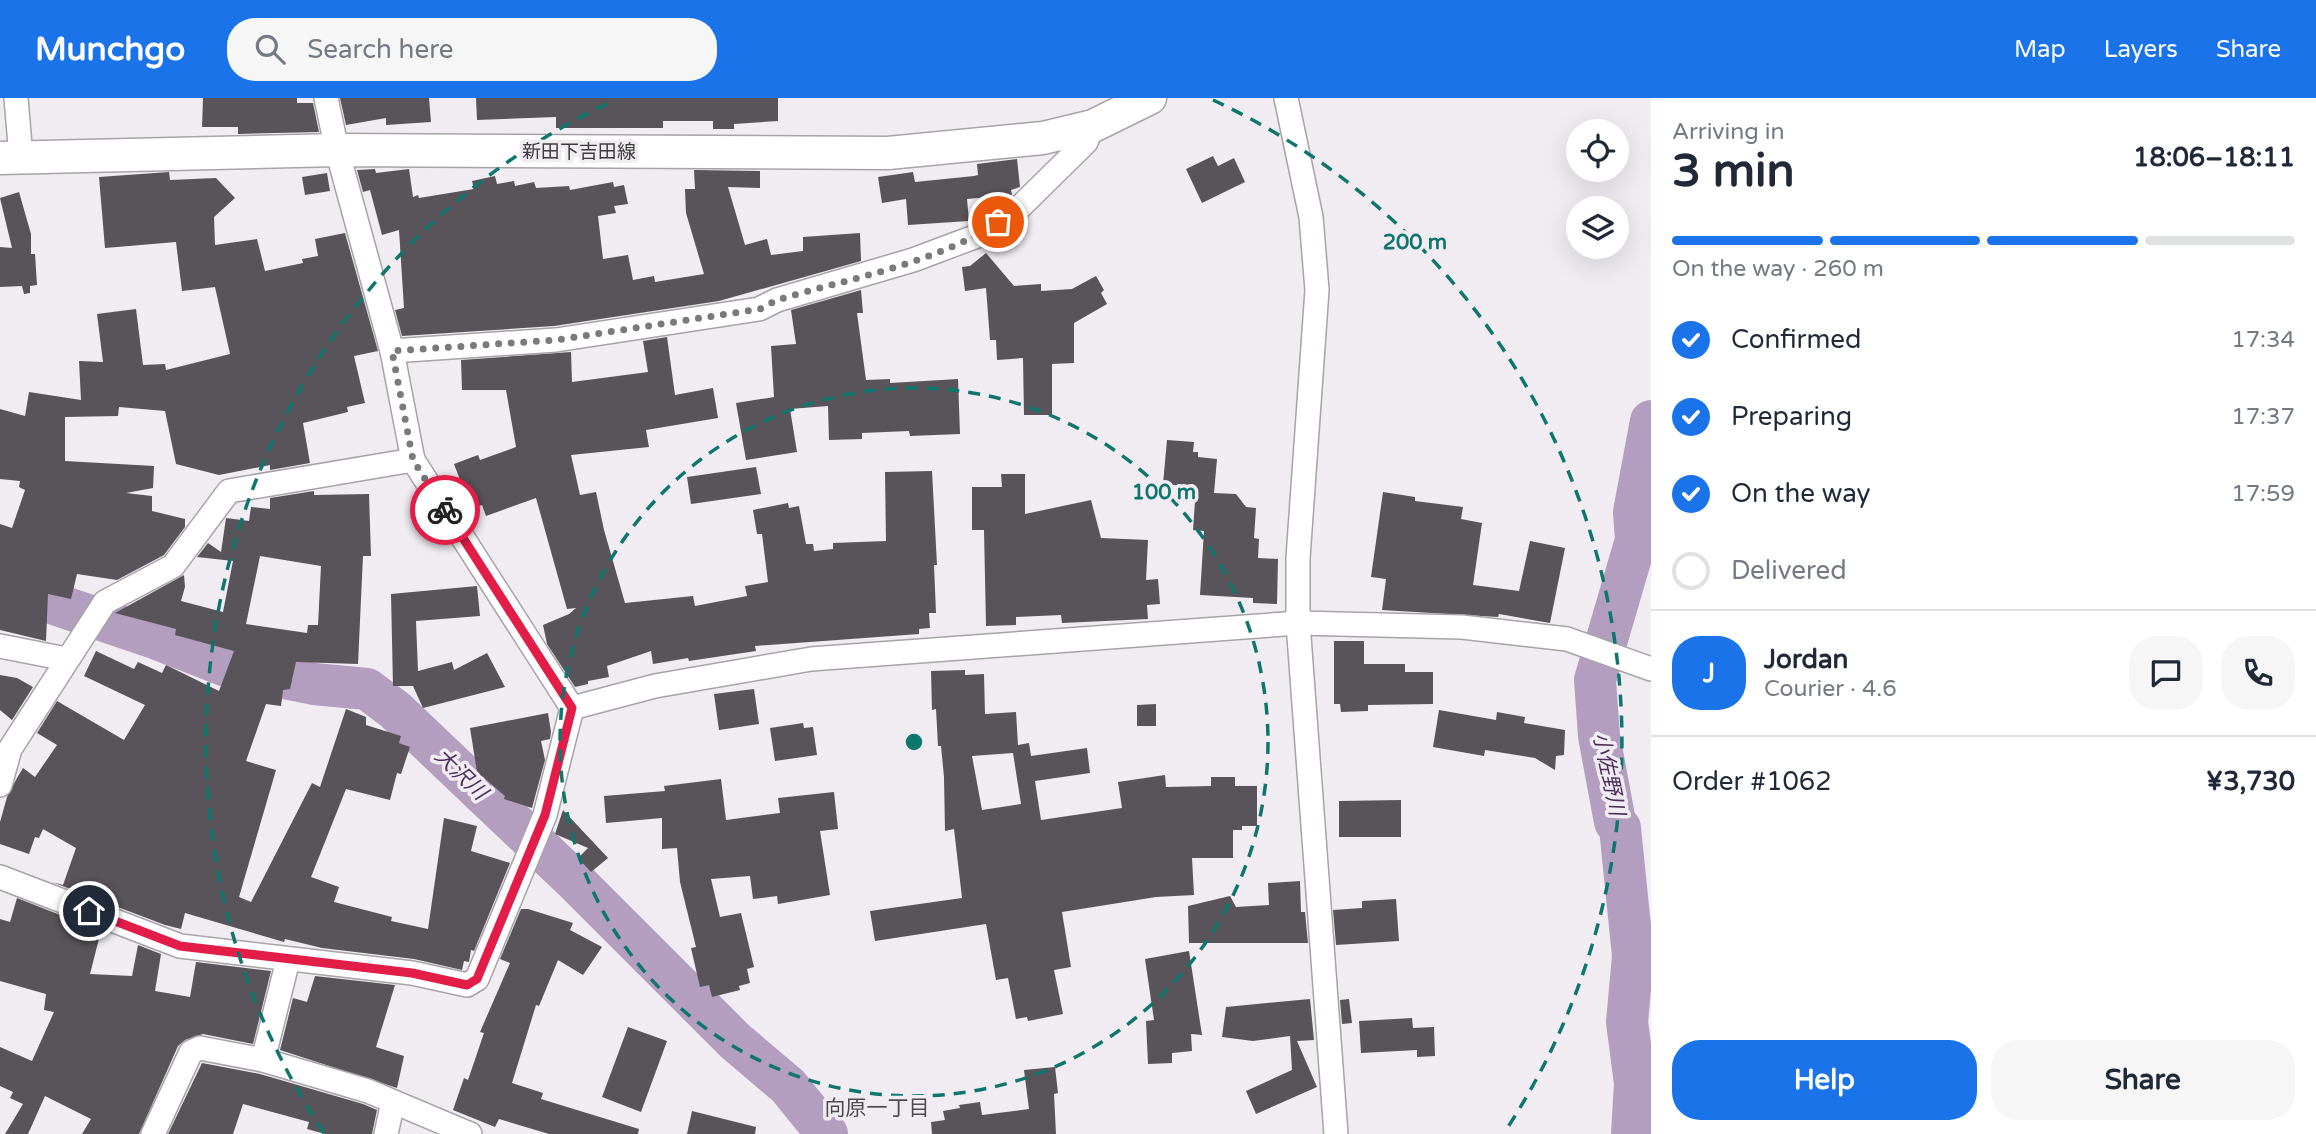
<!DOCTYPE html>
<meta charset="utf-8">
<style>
body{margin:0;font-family:"Varela Round","Noto Sans JP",sans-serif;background:#f6f6f7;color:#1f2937;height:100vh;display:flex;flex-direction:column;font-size:26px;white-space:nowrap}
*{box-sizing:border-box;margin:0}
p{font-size:23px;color:#747a83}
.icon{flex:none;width:38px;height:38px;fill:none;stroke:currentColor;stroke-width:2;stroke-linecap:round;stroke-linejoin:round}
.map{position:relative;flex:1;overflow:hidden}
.panel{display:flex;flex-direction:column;background:#fff;width:665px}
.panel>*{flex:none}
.tools{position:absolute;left:1566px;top:21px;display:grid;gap:14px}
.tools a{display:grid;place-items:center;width:63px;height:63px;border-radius:50%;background:#fff;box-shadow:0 7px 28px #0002;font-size:35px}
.pin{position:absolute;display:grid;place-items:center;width:60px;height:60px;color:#fff;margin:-30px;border:4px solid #fff;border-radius:50%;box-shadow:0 2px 7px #0007}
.courier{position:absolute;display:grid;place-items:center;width:70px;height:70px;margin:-35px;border:5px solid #e11d48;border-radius:50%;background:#fff;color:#222;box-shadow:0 2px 9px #0007}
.head em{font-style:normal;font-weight:700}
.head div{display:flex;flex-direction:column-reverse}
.head{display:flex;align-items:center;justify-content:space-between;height:119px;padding:0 21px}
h1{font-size:46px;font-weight:700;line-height:52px}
.bar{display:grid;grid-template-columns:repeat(4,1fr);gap:10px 7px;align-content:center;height:84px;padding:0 21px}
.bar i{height:9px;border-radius:5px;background:#e0e1e3}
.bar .active{background:#1a73e8}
.bar p{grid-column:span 4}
.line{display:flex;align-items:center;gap:18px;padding:0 21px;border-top:2px solid #e0e1e3}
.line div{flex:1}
.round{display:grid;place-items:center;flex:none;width:74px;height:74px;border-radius:28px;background:#f6f6f7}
ol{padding:0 21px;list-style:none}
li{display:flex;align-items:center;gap:21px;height:77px}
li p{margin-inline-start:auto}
li .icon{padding:7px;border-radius:50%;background:#1a73e8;color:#fff;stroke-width:4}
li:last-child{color:#747a83}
li i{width:38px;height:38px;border:4px solid #e0e1e3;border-radius:50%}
.action{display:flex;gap:14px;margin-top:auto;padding:14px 21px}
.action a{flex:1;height:80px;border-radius:28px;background:#1a73e8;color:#fff;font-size:28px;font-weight:700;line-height:80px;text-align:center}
.action a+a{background:#f6f6f7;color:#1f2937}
header{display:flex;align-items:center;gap:42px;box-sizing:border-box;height:98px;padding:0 35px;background:#1a73e8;color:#fff}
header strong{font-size:33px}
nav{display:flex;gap:38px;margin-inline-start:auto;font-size:24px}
.search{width:490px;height:63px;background:#f6f6f7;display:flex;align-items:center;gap:18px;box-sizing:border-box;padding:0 24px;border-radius:28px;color:#747a83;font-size:26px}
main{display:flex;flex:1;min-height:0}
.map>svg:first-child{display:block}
</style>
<header>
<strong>Munchgo</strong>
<div class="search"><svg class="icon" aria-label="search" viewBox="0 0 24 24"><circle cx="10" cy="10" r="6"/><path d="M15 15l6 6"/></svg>Search here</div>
<nav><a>Map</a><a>Layers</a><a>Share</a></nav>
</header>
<main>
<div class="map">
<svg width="1651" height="1036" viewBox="0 0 1651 1036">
<rect width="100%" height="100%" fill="#f0ecf2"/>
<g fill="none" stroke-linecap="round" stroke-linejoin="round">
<g stroke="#b49ebf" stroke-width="42">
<path d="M0,481L34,499L152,539L226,568L314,586L367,591L395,612L573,781L735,943L788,988L827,1036"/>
<path d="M1632,1036L1635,985L1627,924L1633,858L1620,730L1615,724L1599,638L1595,582L1636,442L1634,414L1651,323"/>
</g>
</g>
<g fill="#585459" fill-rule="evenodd">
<path d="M203,0H297V5H313L319,34L238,36V29H202Z"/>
<path d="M340,0H429L431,24L386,27V20L346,27Z"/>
<path d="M476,0H778V23L734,26V31H713V23H663V30H556V19L477,22Z"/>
<path d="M1213,58L1218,68L1234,60L1245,84L1202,105L1186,71Z"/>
<path d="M1017,61L1020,89L1011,92L1012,97L967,101L969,123L908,127L906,101L882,105L878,79L913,74L915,84L974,78L978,77L977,66Z"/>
<path d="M375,71L376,75L409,71L413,99L418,97L419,100L474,91L472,83L495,78L497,86L514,83L515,88L534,84L536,90L569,88L570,92L613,84L614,89L624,87L628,106L614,108L616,115L598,118L603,161L628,157L633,182L654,178L655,184L704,176L686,115L685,91H695L694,72L760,73V90L728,89L745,147L767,141L771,157L803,153V139L860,135L861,163L719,203L554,228L402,238L395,212L404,210L399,132L382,137L370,92L363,94L357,72Z"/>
<path d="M169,74L170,82L216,80L235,100L214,119L215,147L257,141L265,173L303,165L302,161L318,158L315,141L345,135L378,253L354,258L365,305L347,309L348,314L303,325L310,365L270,372V367L219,377L176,366L165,313L119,309L118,318L65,319V363L154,368L153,390L126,395L152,398V413L185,421V429L164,457L117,482L77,476L71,501L48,496L46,543L0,532V426L12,430L25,392L19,389L20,383L0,381V311L25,318L29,294L81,302L79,263L103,264L97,216L136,211L143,267L165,266L166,272L230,256L215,189L182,193L176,144L105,150L99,79Z"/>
<path d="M327,75L330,93L305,97L302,79Z"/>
<path d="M19,94L31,136V156H35L37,187L30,188V195L24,196L22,188L0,189V149L12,150L0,100Z"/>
<path d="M986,155L1014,188L1041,186V193L1072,191L1096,178L1104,192L1101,195L1107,206L1074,225V265L1052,266V317H1024L1023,260L997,262L996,242H990L986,190L965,193L962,169L970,168Z"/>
<path d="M861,192L863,215H857L866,282L890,281V285L958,281L960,336L910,338L909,333L862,335V341L829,342L828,308L790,311L797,354L746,362L736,305L774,299L771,248L796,246L791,212Z"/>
<path d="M667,239L675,297L713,290L718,320L646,332L649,349L571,357L580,397L596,394L604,432L625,505L693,498L695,508L747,498L745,488L768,484L762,436H757L753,412L788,405L789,410L799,408L806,446H813L814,453L833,451V445L886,443L885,374L932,373L937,467H934L936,515H929L930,530L919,531V536L755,548L756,553L689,563L688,560L653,566L651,553L607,568L609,579L588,583V586L575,589L547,546L543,527L569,516L576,510L567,511L536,400L486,418L482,407L471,411L454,366L478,357L480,362L516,349L506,292H462L461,262L571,254L572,284L648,274L643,243Z"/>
<path d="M1167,342L1194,344L1193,354H1198V359L1217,361L1214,395L1236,396L1246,409L1256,410L1254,440L1259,441L1258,460L1278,461L1277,506L1253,505V500L1200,497L1204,433L1193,432L1196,389L1163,386Z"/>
<path d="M756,369L761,396L691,406L687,379Z"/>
<path d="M1001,376H1025V416L1091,402L1101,440L1148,442L1146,482L1158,481L1160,506L1147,507L1148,521L1062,525L1061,517L1016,519V527L986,528L984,432H972V389H1002Z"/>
<path d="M314,393V397L369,396L371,458H363L358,566L296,564L290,591L283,592L281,608L266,606L246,663L276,672L239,799L251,804L312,685L320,689L346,611L366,619V627L401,638L399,645L410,649L401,676L397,675L390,702L346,691L311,779L339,789L334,804L392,819L391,823L428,831L444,720L477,728L471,753L510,765L474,853L471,852L469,864L464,863L462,872L414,861L322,850L285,841L284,844L185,815L181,831L165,827L52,784L63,787L76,750L43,731L39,740L35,739L29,756L0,746V724L7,699L17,680L23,670L35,679L57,647L37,635L57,603L124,642L145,607L84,578L96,553L134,571L138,564L162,575L166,567L219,593L234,553L175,537L176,531L115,515L184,477L185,489L181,503L223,514L233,463L197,459L208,445L221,454L226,420L249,423L251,409L270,411V400ZM260,458L321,468L318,527H308L307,535L246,526Z"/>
<path d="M1383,394L1415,399V403L1463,409L1461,421L1482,425L1473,487L1519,493L1530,443L1565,450L1550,525L1499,516L1498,519L1382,512L1386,481L1371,479Z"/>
<path d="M477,488L480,518L416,523L418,573L452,564L454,572L487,555L505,589L423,610L413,588H393L391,496Z"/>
<path d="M1334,543H1364V566H1405V574H1433V606L1368,607V613L1341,614L1340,606H1334Z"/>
<path d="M965,572V577L984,576L985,616L1016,614L1018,647L1029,645L1031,658L1087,650L1090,675L1035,683L1041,722L1122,710L1118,684L1165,677L1166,689L1211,688V679H1235V688H1257V728H1242V732H1233V760H1192L1194,797L1156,799L1062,814L1071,869L1054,872L1063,916L1028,923L1027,919L1016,921L1008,880L996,882L986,826L875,843L870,813L962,800L954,731L945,733L944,679L941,648H938L936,611L932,612L931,573ZM1013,655L1021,706L982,712L972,658Z"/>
<path d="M0,577L17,580L33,589L12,622L0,612Z"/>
<path d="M754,591L759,626L719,632L714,596Z"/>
<path d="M1156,606V628H1137V607Z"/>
<path d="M1439,612L1496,622L1497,614L1525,619L1524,625L1565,632L1564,657L1556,658L1555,672L1535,660L1485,652L1484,658L1433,649Z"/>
<path d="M548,615L551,634L550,641L541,643L545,662L532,710L504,701L505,698L477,674L470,630Z"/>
<path d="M803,625L804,630L813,629L817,657L775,663L770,630Z"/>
<path d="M721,681L726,722L780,715L778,700L834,694L838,731L820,733L830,797L778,806L777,798L753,801L750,778L711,781L720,819L741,815L754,869L747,871L750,885L739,888L740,892L712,899L709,887L700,889L691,850L696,849L680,784L677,750L662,751V720L606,725L604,698L665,693L664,688Z"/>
<path d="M1401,702V739H1339V703Z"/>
<path d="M563,712L608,760L591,774L578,760L588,750L555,736Z"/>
<path d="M1300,783L1301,814H1305L1308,845H1189L1188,808L1230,798L1236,809L1269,807L1268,785Z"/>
<path d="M17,800L101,833L90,876L132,878L138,847L161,856L155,893L190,899L196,864L271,873L253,946L203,936L185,942L178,948L139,1036H82L91,1021L45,998L28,1036H5L23,1006L10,1000L13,994L0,988V949L32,963L54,914L44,912L46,896L0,883V821L10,824Z"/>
<path d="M1396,801L1399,843L1336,847L1333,812L1362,810V803Z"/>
<path d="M521,811H528L573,825L570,832L602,849L583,877L558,862L539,908L536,907L512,985L543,995L541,1001L639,1031L638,1036H549L499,1021L495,1029L453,1012L464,980L468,982L484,935L480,934L510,865L500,861Z"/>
<path d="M1189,853L1202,937L1191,936L1192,953L1172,955V965L1148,966L1146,923L1154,922L1145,861Z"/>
<path d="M315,878L395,887L376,949L404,958L397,990L280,952L293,900L307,904Z"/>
<path d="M1310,901L1314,942L1297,943L1317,989L1256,1016L1246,993L1292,972L1290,938L1253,943L1222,939L1226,909Z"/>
<path d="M1349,901L1352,925L1342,926L1340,902Z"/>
<path d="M1412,920L1413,930L1434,929L1435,958L1417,959V952L1361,955L1359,923Z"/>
<path d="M628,929L667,943L641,1014L602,999Z"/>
<path d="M202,965L260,976L363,1006L377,1012L372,1036H325L307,1031L309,1024L243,1006L233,1036H168Z"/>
<path d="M1055,969L1058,995L1054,996L1056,1036H932L931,1024L945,1022L943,1013L960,1010L959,1007L980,1004L982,1017L1029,1011L1024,972Z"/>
<path d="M692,1013L756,1029L755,1036H687Z"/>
</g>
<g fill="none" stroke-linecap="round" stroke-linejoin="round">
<g stroke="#a7a3a8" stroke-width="26">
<g id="minor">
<path d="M16,0L21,59"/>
<path d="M1286,0L1311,119L1317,192L1298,460V525L1336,1036"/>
<path d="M392,253L556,242L759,211L777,202L913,162L977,138L1019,110L1086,44L1093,28"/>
<path d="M0,548L66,561"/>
<path d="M572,610L655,588L811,561L1298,525L1462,529L1567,541L1651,571"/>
<path d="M0,687L10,651L105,504L173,468L229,393L413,362"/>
<path d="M0,779L180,848L412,875L467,887L477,881L545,717L572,610L413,362L392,253L337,52L326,0"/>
<path d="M288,862L263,962L368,993L470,1036"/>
<path d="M153,1036L191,954L200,950L263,962"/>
<path d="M386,1036L393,1004"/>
</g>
</g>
<g stroke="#a7a3a8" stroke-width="35">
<path id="secondary" d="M0,60L337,52L888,55L1043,40L1093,28L1150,0"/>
</g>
<use href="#minor" stroke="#fff" stroke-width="23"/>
<use href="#secondary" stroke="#fff" stroke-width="32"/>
</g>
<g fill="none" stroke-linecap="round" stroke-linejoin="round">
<path stroke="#7b797c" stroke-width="7" stroke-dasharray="0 12.6" d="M445,412L413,362L392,253L556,242L760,211L777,202C847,181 938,165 998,124"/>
<path stroke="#e11d48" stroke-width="9" d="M89,813L180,848L412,875L467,887L477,881L545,717L572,610L445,412"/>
</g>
<g fill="none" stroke="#0f766e" stroke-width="3.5" stroke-dasharray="12 9">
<circle cx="914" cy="644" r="354"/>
<path d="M324 1035A708 708 0 0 1 615 2M1213 2A708 708 0 0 1 1504 1035"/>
</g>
<g text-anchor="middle" stroke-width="7" stroke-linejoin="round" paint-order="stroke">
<g font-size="19" fill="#3c3b3d" stroke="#f0ecf2">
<text x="579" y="60">新田下吉田線</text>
</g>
<g font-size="21" font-style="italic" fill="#4d2e5b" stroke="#f0ecf2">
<text transform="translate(461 676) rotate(44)" y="7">大沢川</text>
<text transform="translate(1609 676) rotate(78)" y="7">小佐野川</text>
</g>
<g font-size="21" fill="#4e4b50" stroke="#f0ecf2">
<text x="877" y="1017">向原一丁目</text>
</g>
</g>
<circle cx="914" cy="644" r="10" fill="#0f766e" stroke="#f0ecf2" stroke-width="3.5"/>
<g font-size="21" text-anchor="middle" font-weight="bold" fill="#0f766e" stroke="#f0ecf2" stroke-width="7" stroke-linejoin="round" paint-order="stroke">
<text x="1415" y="151">200 m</text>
<text x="1164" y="401">100 m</text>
</g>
</svg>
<div class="tools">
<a><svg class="icon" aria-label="locate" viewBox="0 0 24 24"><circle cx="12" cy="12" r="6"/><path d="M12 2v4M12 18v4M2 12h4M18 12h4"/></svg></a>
<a><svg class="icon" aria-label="layers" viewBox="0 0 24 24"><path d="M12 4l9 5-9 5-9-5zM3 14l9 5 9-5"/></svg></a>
</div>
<div class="pin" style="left:998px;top:124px;background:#ea580c"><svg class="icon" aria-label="bag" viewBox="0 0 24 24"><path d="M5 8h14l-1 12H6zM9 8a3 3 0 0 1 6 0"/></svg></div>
<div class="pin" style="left:89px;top:813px;background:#1f2937"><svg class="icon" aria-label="home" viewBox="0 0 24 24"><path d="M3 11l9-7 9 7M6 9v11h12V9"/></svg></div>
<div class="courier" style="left:445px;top:412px"><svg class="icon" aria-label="bike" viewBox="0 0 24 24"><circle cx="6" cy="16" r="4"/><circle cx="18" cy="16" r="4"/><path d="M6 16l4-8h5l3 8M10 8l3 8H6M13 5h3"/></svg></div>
</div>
<section class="panel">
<div class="head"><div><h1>3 min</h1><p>Arriving in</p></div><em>18:06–18:11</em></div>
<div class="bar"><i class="active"></i><i class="active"></i><i class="active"></i><i></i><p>On the way · 260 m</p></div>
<ol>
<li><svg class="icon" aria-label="check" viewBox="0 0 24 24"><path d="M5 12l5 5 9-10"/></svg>Confirmed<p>17:34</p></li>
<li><svg class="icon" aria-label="check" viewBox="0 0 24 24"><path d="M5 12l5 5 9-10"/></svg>Preparing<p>17:37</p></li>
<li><svg class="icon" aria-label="check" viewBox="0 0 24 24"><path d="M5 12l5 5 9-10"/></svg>On the way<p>17:59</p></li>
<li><i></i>Delivered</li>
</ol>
<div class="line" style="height:126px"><b class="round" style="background:#1a73e8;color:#fff">J</b><div><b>Jordan</b><p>Courier · 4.6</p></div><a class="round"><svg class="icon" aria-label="chat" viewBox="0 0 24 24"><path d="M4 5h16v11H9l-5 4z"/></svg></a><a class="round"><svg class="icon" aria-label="phone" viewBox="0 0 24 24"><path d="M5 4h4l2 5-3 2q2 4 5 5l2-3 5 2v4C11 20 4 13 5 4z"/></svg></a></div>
<div class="line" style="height:91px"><div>Order #1062</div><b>¥3,730</b></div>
<div class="action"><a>Help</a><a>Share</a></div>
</section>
</main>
